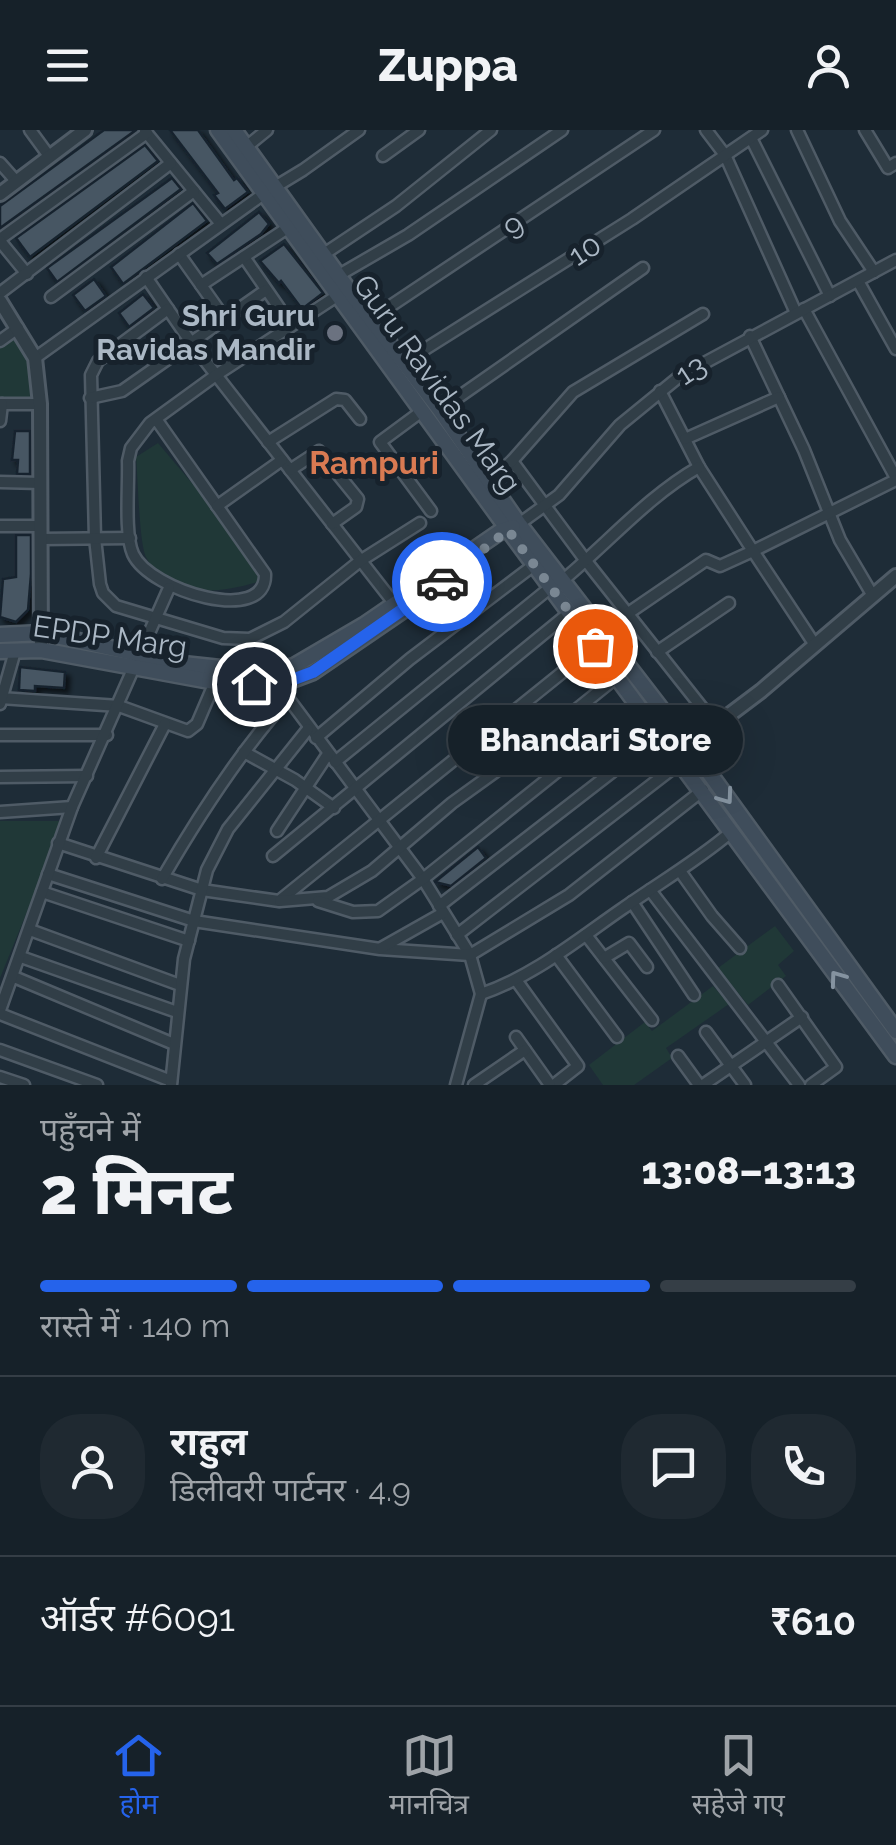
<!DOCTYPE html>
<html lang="hi">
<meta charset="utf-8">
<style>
body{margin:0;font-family:Raleway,"Noto Sans Devanagari",sans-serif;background:#1f2931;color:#f1f3f6;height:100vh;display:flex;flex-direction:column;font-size:38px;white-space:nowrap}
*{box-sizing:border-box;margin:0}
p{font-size:32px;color:#9ea3a8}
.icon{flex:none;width:55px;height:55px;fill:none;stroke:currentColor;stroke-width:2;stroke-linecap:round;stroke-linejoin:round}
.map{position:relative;height:955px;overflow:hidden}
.details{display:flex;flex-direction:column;background:#162129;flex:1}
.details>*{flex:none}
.pin{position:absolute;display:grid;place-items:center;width:85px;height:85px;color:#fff;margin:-42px;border:5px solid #fff;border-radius:50%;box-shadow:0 2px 10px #0007}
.courier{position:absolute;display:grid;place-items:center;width:100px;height:100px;margin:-50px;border:8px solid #2563eb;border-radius:50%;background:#fff;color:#222;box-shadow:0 2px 12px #0007}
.bubble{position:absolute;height:70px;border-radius:35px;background:#162129;box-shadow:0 10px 40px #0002,0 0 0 2px #353e46;font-size:32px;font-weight:800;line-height:70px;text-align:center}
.summary em{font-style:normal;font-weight:800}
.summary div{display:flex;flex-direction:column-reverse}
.summary{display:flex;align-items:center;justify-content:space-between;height:170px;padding:0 40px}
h1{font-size:65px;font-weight:800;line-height:75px}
.bar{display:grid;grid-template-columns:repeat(4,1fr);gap:15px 10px;align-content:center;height:120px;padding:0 40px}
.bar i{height:12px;border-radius:8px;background:#353e46}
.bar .selected{background:#2563eb}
.bar p{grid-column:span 4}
.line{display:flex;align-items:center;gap:25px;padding:0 40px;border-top:2px solid #353e46}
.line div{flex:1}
.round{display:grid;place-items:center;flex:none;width:105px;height:105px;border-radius:40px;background:#1f2931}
header{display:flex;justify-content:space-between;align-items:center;height:130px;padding:0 40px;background:#162129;font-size:45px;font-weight:800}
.tabs{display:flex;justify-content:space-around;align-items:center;height:140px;border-top:2px solid #353e46;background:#162129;font-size:28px;color:#9ea3a8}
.tabs a{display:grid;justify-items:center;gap:5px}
.tabs .selected{color:#2563eb}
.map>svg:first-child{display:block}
</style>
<header><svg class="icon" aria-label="menu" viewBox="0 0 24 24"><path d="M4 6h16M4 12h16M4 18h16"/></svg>Zuppa<svg class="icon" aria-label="person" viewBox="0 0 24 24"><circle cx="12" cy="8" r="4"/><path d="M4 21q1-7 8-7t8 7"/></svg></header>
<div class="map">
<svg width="896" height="955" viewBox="0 0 896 955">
<defs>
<filter id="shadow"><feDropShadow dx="4.5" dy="4.5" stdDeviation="2.5" flood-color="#0009"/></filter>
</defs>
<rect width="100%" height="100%" fill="#1e2c37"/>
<g fill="#203837">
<path d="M12,205L33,232L35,273L0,271V214Z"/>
<path d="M158,313L223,390L265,450C225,462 171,474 146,427C139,412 138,348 136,327Z"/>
<path d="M0,691H71L40,750L0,848Z"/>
<path d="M775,796L794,821L778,835L786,846L748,875L718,838Z"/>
<path d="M713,856L729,874L666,918L672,928L634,955H603L589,935L645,892L652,901Z"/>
</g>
<g fill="#465663" stroke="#19242e" stroke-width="2.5" filter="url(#shadow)">
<path d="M104,0H136L0,98V76Z"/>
<path d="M170,0H198L234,50L237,48L248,62L225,79L214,65L218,63Z"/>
<path d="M145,15L158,31L30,127L16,108Z"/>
<path d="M172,48L181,59L57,152L47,138Z"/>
<path d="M193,73L207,91L123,154L111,137Z"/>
<path d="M259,82L269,94L261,104L217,134L207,123Z"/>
<path d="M284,114L323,163L302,179L281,151L279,153L260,131Z"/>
<path d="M94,149L106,166L85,181L73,165Z"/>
<path d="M143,164L154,178L129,197L119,183Z"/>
<path d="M15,301H30V344H17L18,330H12Z"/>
<path d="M16,405H31V444L28,480L16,492L0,487L3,449L16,447Z"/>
<path d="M20,537L65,542L64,558L35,556V561L19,560Z"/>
<path d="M478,717L486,728L451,756L435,752Z"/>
</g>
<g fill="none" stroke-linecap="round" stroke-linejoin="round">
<g stroke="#4f5b66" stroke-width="15">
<g id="minor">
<path d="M30,0L49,26"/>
<path d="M706,0L725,25L796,183"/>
<path d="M797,0L840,91L874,142"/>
<path d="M865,0L888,38L896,33"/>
<path d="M145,1L221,94"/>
<path d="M751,8L830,166"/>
<path d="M246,17L267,0"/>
<path d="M383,26L419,0"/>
<path d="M0,33L16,51"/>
<path d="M0,109L147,3"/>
<path d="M0,111L27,144"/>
<path d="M179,124L201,155"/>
<path d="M324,124L396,76L491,0"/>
<path d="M244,127L291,195"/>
<path d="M339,145L408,105L562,0"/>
<path d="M146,147L192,214L397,477"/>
<path d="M858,151L896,219"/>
<path d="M0,163L171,33"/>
<path d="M51,167L194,61"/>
<path d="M168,179L98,231L91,245L95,408L100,454L103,463L116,476L223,508L250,509L284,492L360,431L420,393"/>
<path d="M804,179L896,348"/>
<path d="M225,189L201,155L289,97"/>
<path d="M371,189L654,0"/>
<path d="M750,206L804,320L840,410L873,466"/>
<path d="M0,211L18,198"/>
<path d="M35,228L265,63L303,40L359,0"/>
<path d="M403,233L632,89L762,0"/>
<path d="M660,261L699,337L753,421L896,350"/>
<path d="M90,268L122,261L266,160"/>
<path d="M0,274H40"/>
<path d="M440,280L643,138"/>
<path d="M422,281L380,312L431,381"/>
<path d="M156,289L265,444C267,496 150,461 133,424C124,404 129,354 128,331L131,318L150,293L216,245L343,162"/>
<path d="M0,291L2,274"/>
<path d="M685,309L779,267"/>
<path d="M268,312L336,269L345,270L360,289"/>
<path d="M512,331L586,431L715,594"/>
<path d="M290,340L319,321L358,369L356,377L332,394"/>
<path d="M490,351L512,331L573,262L703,184"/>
<path d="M0,352L41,353"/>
<path d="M217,376L282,330"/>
<path d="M519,394L559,365L620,295L680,246L896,130"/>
<path d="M0,396H41"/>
<path d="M41,409L130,408"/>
<path d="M562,451C608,413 648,366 699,337"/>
<path d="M627,484L706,430L720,436L753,421L815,515"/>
<path d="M657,522L729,473"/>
<path d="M271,553L288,568L423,749L470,825L481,864L456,955"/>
<path d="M0,568L119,576L188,601L197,594L215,552"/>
<path d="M0,574L15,521"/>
<path d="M0,605H107"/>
<path d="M316,608L410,529L534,435"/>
<path d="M244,622L295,650L334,678"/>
<path d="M335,632L551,457"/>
<path d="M0,647L87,646"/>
<path d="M0,682L72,677"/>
<path d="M277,701L328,624"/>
<path d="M58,713L202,760L279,771L595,516"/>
<path d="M273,726L569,483"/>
<path d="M96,728L165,594"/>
<path d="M680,741L712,786L740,818"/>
<path d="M48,744L194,791L380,819L470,825L569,765L703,660"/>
<path d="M162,749C199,685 239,623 288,568"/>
<path d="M650,760L799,955"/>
<path d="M42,762L189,811"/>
<path d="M280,771L328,767L372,741L452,673L531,616L618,546"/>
<path d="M318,771L353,782L378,781L423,749L639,576"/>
<path d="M632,772L694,865"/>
<path d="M439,776L661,604"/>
<path d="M30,800L180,855"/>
<path d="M457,805L681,632"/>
<path d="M586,805L652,890"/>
<path d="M381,818L443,783"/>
<path d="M556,825L617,907"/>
<path d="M21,827L177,882"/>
<path d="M604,828L629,813L647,837"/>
<path d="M14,847L174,914"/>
<path d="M516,850L578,936L554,955"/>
<path d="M778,855L836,937L811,955"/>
<path d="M481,864C534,846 577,810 622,779C659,753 697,731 731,702"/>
<path d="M0,880L72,677L169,458"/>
<path d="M0,884L171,951"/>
<path d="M706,902L745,955"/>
<path d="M516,907L550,955"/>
<path d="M0,920L97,955"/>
<path d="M678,926L699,955"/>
<path d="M0,947L24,955"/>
<path d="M171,955L184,829L207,740L228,699L308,599"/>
<path d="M474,955L525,920"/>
<path d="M703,955L802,887"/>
</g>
</g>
<g stroke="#4f5b66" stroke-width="18">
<g id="tertiary">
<path d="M0,64L85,0"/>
<path d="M0,171L35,228L40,274L41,520"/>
<path d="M676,625L761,561L896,446"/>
</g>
</g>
<g stroke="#4f5b66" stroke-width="19">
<g id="secondary">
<path d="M218,0L512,405L896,926"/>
<path d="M234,0L348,159L440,280L519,394L689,615L896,901"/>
<path d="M0,505L42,503L183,534L266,543L294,536L364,495L501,401L513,397"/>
<path d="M0,521L41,520L215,552L273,557L313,542L417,471"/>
</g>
</g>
<use href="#minor" stroke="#313e47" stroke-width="10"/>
<use href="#tertiary" stroke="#313e47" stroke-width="12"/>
<use href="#secondary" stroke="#3f4d5b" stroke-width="14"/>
</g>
<defs><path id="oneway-chevron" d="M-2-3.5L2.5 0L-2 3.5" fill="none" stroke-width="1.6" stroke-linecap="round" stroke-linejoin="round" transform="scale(2.5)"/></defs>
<g stroke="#8593a0">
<use href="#oneway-chevron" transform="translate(726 667) rotate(54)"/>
<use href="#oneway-chevron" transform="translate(837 848) rotate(-126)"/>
</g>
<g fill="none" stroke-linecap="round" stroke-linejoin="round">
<path stroke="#7a8793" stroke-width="10" stroke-dasharray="0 18" d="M442,452L508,400L595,516"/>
<path stroke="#2563eb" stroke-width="12" d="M254,554L273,557L313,542L442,452"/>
</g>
<circle fill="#6b7280" stroke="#17222c" stroke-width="4" cx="335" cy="203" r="10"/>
<g text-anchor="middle" stroke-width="10" stroke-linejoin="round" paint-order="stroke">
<g font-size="30" fill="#abb8c5" stroke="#17222c">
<text transform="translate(513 95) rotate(-33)" y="10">9</text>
<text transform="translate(585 120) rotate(-33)" y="10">10</text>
<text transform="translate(691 240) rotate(-33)" y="10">13</text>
<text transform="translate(437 254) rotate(54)" y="10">Guru Ravidas Marg</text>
<text transform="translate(110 507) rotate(8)" y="10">EPDP Marg</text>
</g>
<g font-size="30" font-weight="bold" fill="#abb8c5" stroke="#17222c" text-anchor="end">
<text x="315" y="196">Shri Guru<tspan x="315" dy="34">Ravidas Mandir</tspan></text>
</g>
<g font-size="32" font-weight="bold" fill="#d97a52" stroke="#17222c">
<text x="374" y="344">Rampuri</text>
</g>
</g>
</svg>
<div class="pin" style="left:595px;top:516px;background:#ea580c"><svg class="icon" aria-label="bag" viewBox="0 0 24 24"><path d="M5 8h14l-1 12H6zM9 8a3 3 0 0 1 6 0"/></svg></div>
<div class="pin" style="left:254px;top:554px;background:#1f2937"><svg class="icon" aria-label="home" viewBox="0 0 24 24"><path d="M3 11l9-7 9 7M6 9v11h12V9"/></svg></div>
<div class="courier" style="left:442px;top:452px"><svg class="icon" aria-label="car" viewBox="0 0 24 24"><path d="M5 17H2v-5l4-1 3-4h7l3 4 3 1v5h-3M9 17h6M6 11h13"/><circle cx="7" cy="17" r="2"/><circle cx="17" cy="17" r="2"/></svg></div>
<div class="bubble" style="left:448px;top:575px;width:295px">Bhandari Store</div>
</div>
<section class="details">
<div class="summary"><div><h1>2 मिनट</h1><p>पहुँचने में</p></div><em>13:08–13:13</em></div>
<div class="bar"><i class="selected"></i><i class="selected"></i><i class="selected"></i><i></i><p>रास्ते में · 140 m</p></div>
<div class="line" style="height:180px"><a class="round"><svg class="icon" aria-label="person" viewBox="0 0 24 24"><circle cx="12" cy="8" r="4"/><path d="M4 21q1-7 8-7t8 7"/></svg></a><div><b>राहुल</b><p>डिलीवरी पार्टनर · 4.9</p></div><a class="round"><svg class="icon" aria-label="chat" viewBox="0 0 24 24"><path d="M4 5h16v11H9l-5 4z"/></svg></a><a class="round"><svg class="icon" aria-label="phone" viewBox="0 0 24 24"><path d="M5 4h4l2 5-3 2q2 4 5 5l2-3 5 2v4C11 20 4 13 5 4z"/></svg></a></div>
<div class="line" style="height:130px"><div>ऑर्डर #6091</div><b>₹610</b></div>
</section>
<nav class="tabs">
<a class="selected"><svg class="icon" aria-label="home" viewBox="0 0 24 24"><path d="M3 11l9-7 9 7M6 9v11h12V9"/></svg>होम</a>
<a><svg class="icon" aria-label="map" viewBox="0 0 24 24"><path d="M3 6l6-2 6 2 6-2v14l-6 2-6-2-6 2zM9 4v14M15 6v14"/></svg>मानचित्र</a>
<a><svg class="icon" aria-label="saved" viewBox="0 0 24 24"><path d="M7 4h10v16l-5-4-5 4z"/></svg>सहेजे गए</a>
</nav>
